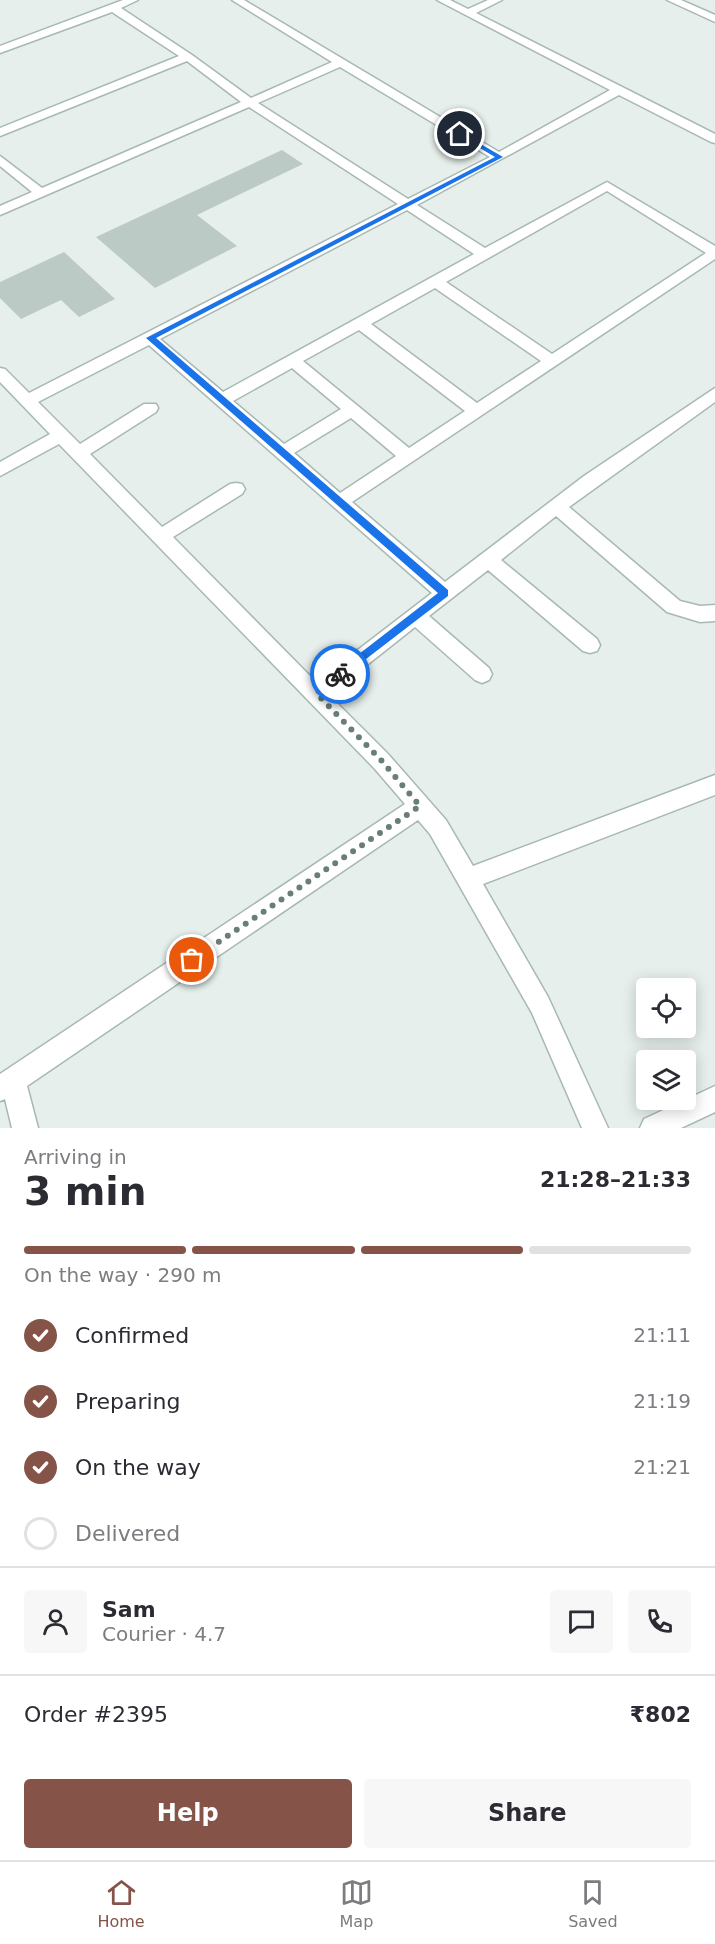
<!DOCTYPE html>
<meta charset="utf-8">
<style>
body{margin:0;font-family:"DejaVu Sans",sans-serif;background:#f7f7f7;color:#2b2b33;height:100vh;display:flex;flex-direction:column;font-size:22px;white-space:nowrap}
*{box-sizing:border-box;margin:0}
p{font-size:20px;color:#7c7c81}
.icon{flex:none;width:33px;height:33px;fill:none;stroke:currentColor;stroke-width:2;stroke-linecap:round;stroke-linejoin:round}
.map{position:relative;height:1128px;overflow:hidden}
.drawer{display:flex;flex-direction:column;background:#fff;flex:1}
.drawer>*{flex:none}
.controls{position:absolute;left:636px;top:978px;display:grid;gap:12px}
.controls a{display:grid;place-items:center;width:60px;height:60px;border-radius:6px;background:#fff;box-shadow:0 3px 15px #0003;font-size:30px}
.pin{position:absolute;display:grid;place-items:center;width:51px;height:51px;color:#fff;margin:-26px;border:3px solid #fff;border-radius:50%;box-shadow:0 2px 6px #0007}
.courier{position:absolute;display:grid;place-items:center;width:60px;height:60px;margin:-30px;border:4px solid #1a73e8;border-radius:50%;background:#fff;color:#222;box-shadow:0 2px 8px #0007}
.head em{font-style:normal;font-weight:700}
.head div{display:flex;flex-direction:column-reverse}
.head{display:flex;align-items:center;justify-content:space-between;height:102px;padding:0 24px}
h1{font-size:39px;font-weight:700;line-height:45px}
.bar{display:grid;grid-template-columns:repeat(4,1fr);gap:9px 6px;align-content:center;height:72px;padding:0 24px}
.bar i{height:8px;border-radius:4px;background:#e1e1e2}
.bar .active{background:#855347}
.bar p{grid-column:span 4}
.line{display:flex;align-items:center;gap:15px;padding:0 24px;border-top:2px solid #e1e1e2}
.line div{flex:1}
.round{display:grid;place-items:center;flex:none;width:63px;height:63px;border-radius:6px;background:#f7f7f7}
ol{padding:0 24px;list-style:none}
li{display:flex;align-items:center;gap:18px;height:66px}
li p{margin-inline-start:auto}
li .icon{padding:6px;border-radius:50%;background:#855347;color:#fff;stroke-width:4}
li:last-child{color:#7c7c81}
li i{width:33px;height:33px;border:3px solid #e1e1e2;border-radius:50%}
.cta{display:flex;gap:12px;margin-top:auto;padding:12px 24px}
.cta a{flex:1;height:69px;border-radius:6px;background:#855347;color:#fff;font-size:24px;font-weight:700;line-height:69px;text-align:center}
.cta a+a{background:#f7f7f7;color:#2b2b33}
.tabs{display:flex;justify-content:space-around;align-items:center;height:84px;border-top:2px solid #e1e1e2;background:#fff;font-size:16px;color:#7c7c81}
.tabs a{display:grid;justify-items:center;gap:3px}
.tabs .active{color:#855347}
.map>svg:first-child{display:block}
</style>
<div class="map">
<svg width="715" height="1128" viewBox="0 0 715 1128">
<rect width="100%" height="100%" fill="#e6efeb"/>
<g fill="#bbcac4">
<path d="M282,150L303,164L197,215L237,246L155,288L96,237Z"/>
<path d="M64,252L115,299L79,317L61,300L21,319L0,298V282Z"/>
</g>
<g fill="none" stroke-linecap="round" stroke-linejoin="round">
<g stroke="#a8b8b2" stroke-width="3">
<g id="street">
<path d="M123,0H138L121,8L192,55L251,98L332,62L232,0H244L499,152L610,90L437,0H450L468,9L488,0H502L476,13L715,134V143L711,142L619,95L417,205L485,248L607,182L715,246V259L352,502L445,582L584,476L715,388V402L569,507L680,601L700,606L715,605V621L700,622L667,612L556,516L501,560L597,639L600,645L597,651L590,653L583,651L488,570L429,616L489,668L492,674L489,680L482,683L475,680L415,627L329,695L388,754L446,820L473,866L715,775V795L483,884L548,997L608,1128H582L532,1013L430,834L418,820L27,1086L38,1128H12L5,1099L0,1101V1074L405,804L374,768L59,444L0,476V462L50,434L0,382V368L5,369L29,393L398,204L249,107L0,215V206L32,192L0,166V156L42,188L241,102L187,61L0,136V128L179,56L112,12L0,53V46ZM340,67L490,157L408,199L258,103ZM607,191L706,253L552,354L446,282ZM407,210L474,254L223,392L160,339ZM435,288L541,361L477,403L371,324ZM359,330L465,411L409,448L303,361ZM149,345L432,593L316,682L173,537L242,494L245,489L242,484L236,483L230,484L162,527L90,454L156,412L158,408L156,404H144L80,444L38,402ZM292,368L341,409L284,444L233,401ZM351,418L396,456L340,493L294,453Z"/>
<path d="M667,0H681L715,15V22Z"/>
<path d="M715,1086V1112L681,1128H640L644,1119Z"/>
</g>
</g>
<use href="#street" fill="#fff" fill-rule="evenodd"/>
</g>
<path fill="#1a73e8" d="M460,132L503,157L156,338L448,590V596L340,679L335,674L337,671L438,593L146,338L495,157L458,135Z"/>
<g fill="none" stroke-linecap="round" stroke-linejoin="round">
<path stroke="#687f78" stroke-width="6" stroke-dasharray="0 10.8" d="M192,960L420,806L381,760L316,693L340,674"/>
</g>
</svg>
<div class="controls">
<a><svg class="icon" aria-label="locate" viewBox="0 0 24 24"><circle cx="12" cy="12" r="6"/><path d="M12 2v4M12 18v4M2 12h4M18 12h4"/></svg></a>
<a><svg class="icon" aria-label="layers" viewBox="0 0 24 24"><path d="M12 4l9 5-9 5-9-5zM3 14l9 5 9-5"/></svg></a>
</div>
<div class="pin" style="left:192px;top:960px;background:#ea580c"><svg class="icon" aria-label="bag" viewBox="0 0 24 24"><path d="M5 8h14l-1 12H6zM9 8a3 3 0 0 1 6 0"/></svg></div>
<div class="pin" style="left:460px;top:134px;background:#1f2937"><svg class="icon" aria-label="home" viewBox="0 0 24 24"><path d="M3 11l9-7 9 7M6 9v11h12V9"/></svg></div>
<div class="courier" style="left:340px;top:674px"><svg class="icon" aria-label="bike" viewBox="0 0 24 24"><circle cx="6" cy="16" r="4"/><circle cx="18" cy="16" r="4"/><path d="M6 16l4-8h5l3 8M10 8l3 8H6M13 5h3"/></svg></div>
</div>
<section class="drawer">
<div class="head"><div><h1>3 min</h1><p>Arriving in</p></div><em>21:28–21:33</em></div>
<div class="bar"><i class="active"></i><i class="active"></i><i class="active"></i><i></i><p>On the way · 290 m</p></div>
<ol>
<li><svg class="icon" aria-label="check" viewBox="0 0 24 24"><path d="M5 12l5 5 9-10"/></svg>Confirmed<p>21:11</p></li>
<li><svg class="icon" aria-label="check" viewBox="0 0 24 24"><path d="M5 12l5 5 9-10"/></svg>Preparing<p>21:19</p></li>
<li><svg class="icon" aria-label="check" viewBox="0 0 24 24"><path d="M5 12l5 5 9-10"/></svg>On the way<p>21:21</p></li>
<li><i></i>Delivered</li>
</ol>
<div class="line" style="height:108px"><a class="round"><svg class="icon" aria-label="person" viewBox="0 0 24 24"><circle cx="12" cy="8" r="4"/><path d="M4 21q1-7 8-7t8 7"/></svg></a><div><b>Sam</b><p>Courier · 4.7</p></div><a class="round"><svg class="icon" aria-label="chat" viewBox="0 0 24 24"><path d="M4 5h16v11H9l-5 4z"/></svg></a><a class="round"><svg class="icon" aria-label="phone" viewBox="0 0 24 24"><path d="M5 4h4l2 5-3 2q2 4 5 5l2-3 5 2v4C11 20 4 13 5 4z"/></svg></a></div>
<div class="line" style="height:78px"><div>Order #2395</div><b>₹802</b></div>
<div class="cta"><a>Help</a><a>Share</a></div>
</section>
<nav class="tabs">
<a class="active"><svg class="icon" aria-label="home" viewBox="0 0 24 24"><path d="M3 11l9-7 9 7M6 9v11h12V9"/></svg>Home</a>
<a><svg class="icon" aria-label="map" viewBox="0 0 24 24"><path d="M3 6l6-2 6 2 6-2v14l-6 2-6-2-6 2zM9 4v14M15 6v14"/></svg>Map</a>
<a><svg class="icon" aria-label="saved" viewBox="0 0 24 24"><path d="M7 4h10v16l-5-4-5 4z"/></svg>Saved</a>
</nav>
